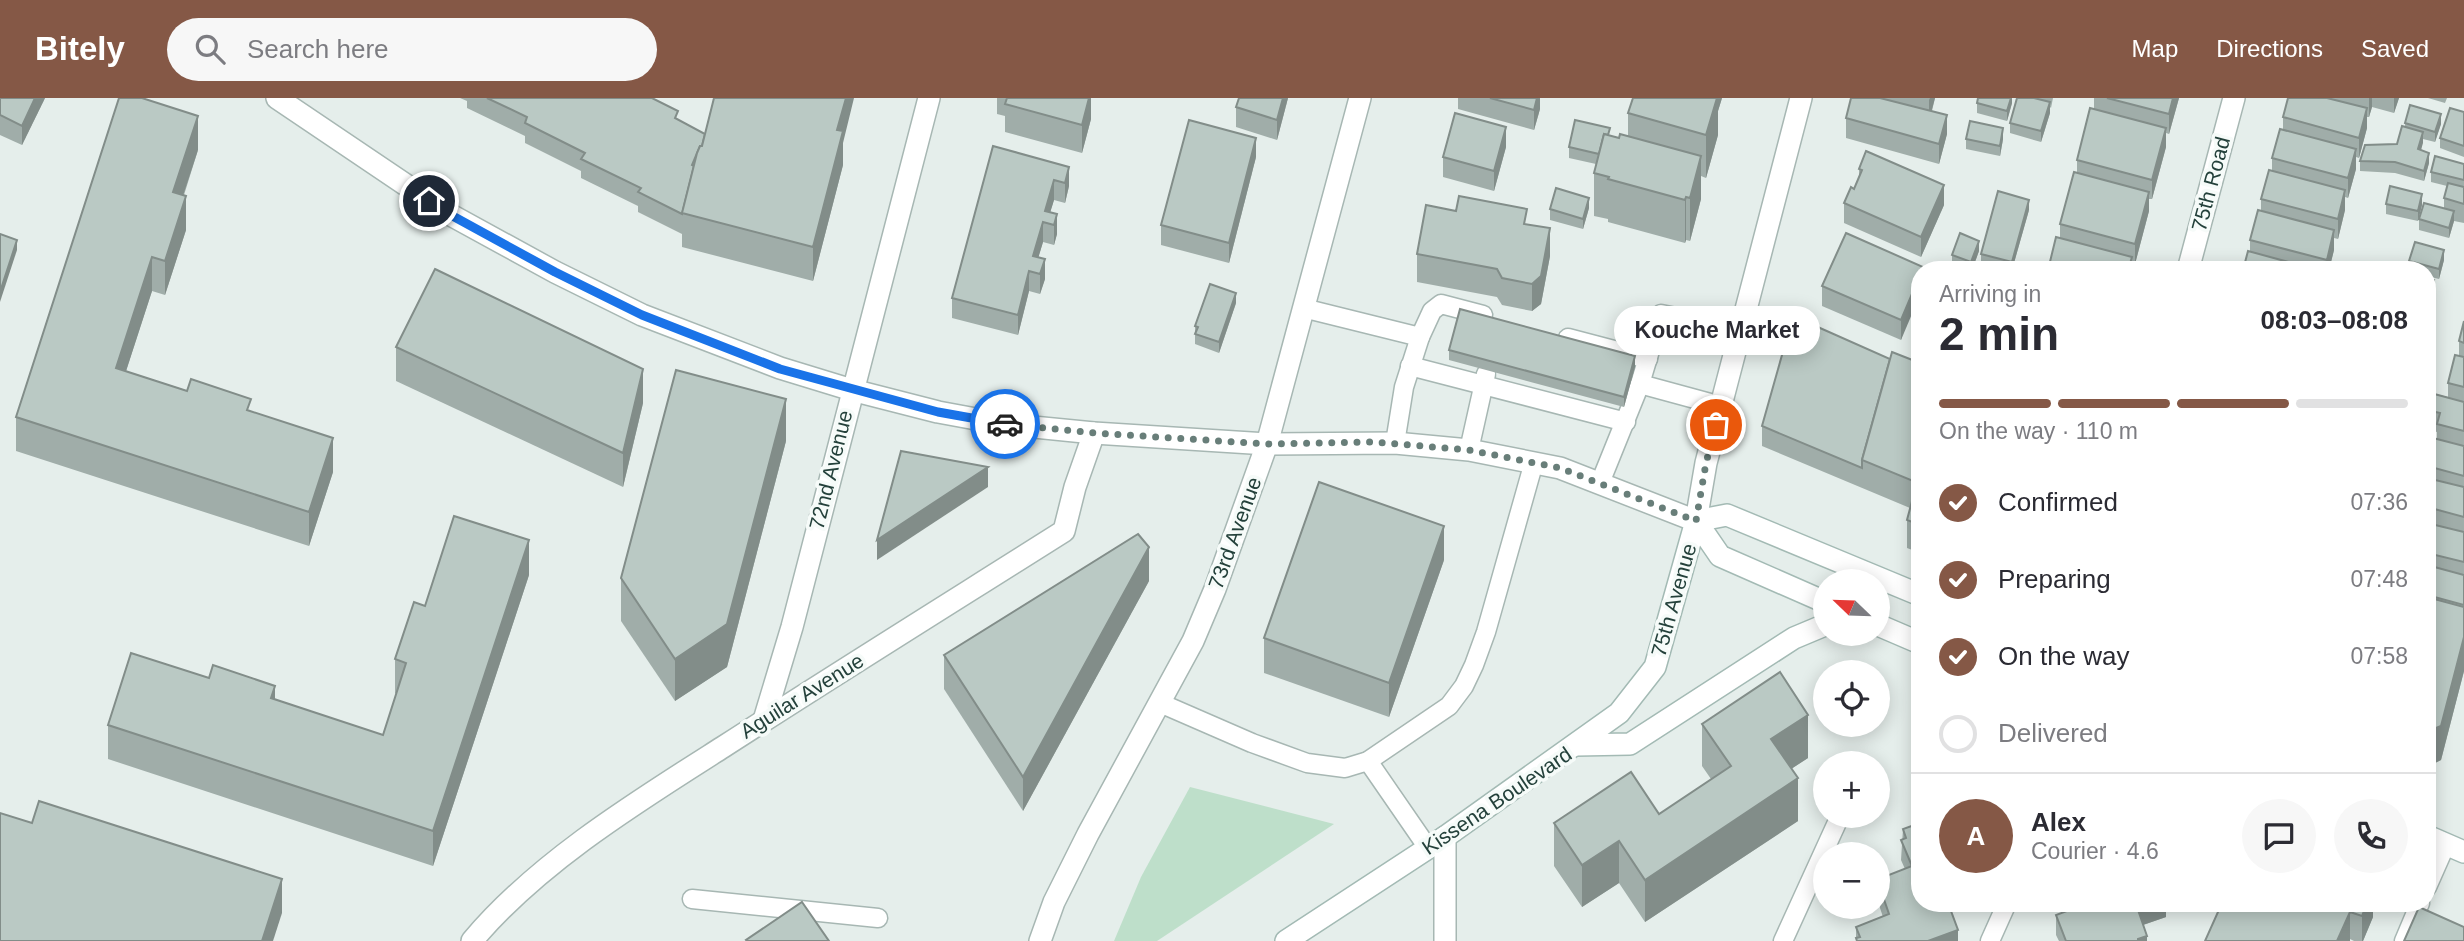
<!DOCTYPE html>
<meta charset="utf-8">
<style>
body{margin:0;font-family:Arial,sans-serif;background:#f7f7f7;color:#2b2b33;height:100vh;display:flex;flex-direction:column;font-size:26px;white-space:nowrap}
*{box-sizing:border-box;margin:0}
p{font-size:23px;color:#7c7c81}
.icon{flex:none;width:38px;height:38px;fill:none;stroke:currentColor;stroke-width:2;stroke-linecap:round;stroke-linejoin:round}
.map{position:relative;flex:1;overflow:hidden}
.side{position:absolute;left:1911px;top:163px;width:525px;height:651px;display:flex;flex-direction:column;background:#fff;border-radius:28px;box-shadow:0 4px 18px #0003}
.side>*{flex:none}
.needle{width:46px;rotate:293deg}
.tools{position:absolute;left:1813px;top:471px;display:grid;gap:14px}
.tools a{display:grid;place-items:center;width:77px;height:77px;border-radius:50%;background:#fff;box-shadow:0 4px 18px #0003;font-size:35px}
.pin{position:absolute;display:grid;place-items:center;width:60px;height:60px;color:#fff;margin:-30px;border:4px solid #fff;border-radius:50%;box-shadow:0 2px 7px #0007}
.courier{position:absolute;display:grid;place-items:center;width:70px;height:70px;margin:-35px;border:5px solid #1a73e8;border-radius:50%;background:#fff;color:#222;box-shadow:0 2px 9px #0007}
.bubble{position:absolute;height:49px;border-radius:24px;background:#fff;box-shadow:0 4px 18px #0003;font-size:23px;font-weight:800;line-height:49px;text-align:center}
.summary em{font-style:normal;font-weight:800}
.summary div{display:flex;flex-direction:column-reverse}
.summary{display:flex;align-items:center;justify-content:space-between;height:119px;padding:0 28px}
h1{font-size:46px;font-weight:800;line-height:52px}
.bar{display:grid;grid-template-columns:repeat(4,1fr);gap:10px 7px;align-content:center;height:84px;padding:0 28px}
.bar i{height:9px;border-radius:5px;background:#e1e1e2}
.bar .current{background:#855846}
.bar p{grid-column:span 4}
.line{display:flex;align-items:center;gap:18px;padding:0 28px;border-top:2px solid #e1e1e2}
.line div{flex:1}
.round{display:grid;place-items:center;flex:none;width:74px;height:74px;border-radius:37px;background:#f7f7f7}
ol{padding:0 28px;list-style:none}
li{display:flex;align-items:center;gap:21px;height:77px}
li p{margin-inline-start:auto}
li .icon{padding:7px;border-radius:50%;background:#855846;color:#fff;stroke-width:4}
li:last-child{color:#7c7c81}
li i{width:38px;height:38px;border:4px solid #e1e1e2;border-radius:50%}
header{display:flex;align-items:center;gap:42px;box-sizing:border-box;height:98px;padding:0 35px;background:#855846;color:#fff}
header strong{font-size:33px}
nav{display:flex;gap:38px;margin-inline-start:auto;font-size:24px}
.search{width:490px;height:63px;background:#f7f7f7;display:flex;align-items:center;gap:18px;box-sizing:border-box;padding:0 24px;border-radius:38px;color:#7c7c81;font-size:26px}
.map>svg:first-child{display:block}
</style>
<header>
<strong>Bitely</strong>
<div class="search"><svg class="icon" aria-label="search" viewBox="0 0 24 24"><circle cx="10" cy="10" r="6"/><path d="M15 15l6 6"/></svg>Search here</div>
<nav><a>Map</a><a>Directions</a><a>Saved</a></nav>
</header>
<div class="map">
<svg width="2464" height="843" viewBox="0 0 2464 843">
<rect width="100%" height="100%" fill="#e5eeeb"/>
<path fill="#bedfca" d="M1190,689L1334,726L1157,843H1114L1141,779Z"/>
<g fill="none" stroke-linecap="round" stroke-linejoin="round">
<g stroke="#a7b7b3" stroke-width="21">
<g id="service">
<path d="M1303,210L1420,239L1404,289L1395,345"/>
<path d="M1420,239L1432,213L1441,206L1483,217"/>
<path d="M1568,240L1648,261"/>
<path d="M1410,268L1626,324"/>
<path d="M1721,308L1640,286L1661,216L1740,232"/>
<path d="M1469,352L1486,276"/>
<path d="M1600,385L1640,286"/>
<path d="M1160,605L1252,645L1307,665L1345,670L1368,663L1449,608L1464,588L1474,567L1486,534L1534,364"/>
<path d="M1368,663L1428,750"/>
<path d="M2427,789L2446,746"/>
<path d="M692,801L878,820"/>
<path d="M1783,843L1840,718"/>
<path d="M1990,843L2007,805"/>
<path d="M2404,843L2420,805"/>
</g>
</g>
<g stroke="#a7b7b3" stroke-width="24">
<g id="minor">
<path d="M2188,172L2234,0"/>
<path d="M1696,423L1706,365L1801,0"/>
<path d="M764,622L792,529L929,0"/>
<path d="M1445,739V843"/>
<path d="M472,843C537,765 638,703 723,649C836,576 950,505 1064,433L1075,389L1094,335"/>
</g>
</g>
<g stroke="#a7b7b3" stroke-width="24">
<g id="tertiary">
<path d="M277,0L449,116L555,174L642,217L780,270L852,292L938,314L1003,326L1094,335L1267,346L1395,345L1469,352L1560,370L1696,423"/>
<path d="M1040,843L1054,804L1088,736L1193,543L1215,491L1267,346L1360,0"/>
</g>
</g>
<g stroke="#a3bab4" stroke-width="24">
<g id="secondary">
<path d="M1696,423L1727,417L1920,497"/>
<path d="M1696,423L1720,458L1825,504"/>
<path d="M1878,527L1920,545"/>
<path d="M1576,647L1630,646L1794,540L1825,527"/>
<path d="M2427,738L2464,754"/>
<path d="M1286,843L1445,739L1619,615L1655,569L1696,423"/>
</g>
</g>
<use href="#service" stroke="#fff" stroke-width="18"/>
<use href="#minor" stroke="#fff" stroke-width="21"/>
<use href="#tertiary" stroke="#fff" stroke-width="21"/>
<use href="#secondary" stroke="#fff" stroke-width="21"/>
</g>
<g fill="#a0ada9">
<path d="M0,0H45L22,47L0,37Z"/>
<path d="M460,0H652L678,22L705,36L843,45V67L813,183L682,149V136L638,114V108L581,80V73L525,45V38L467,10V3Z"/>
<path d="M997,0H1091V21L1082,55L1005,34V18L997,16Z"/>
<path d="M1288,0L1277,42L1236,29V9Z"/>
<path d="M1458,0H1540V11L1534,32L1458,11Z"/>
<path d="M1633,0H1722L1718,13V37L1706,80L1701,78V101L1690,143L1686,142L1685,145L1608,124V121L1594,118V75L1596,66L1569,60V49L1610,38L1619,40L1628,39V15Z"/>
<path d="M1851,0H1935L1932,13L1947,36L1939,66L1846,40V20Z"/>
<path d="M2012,0V5L2007,23L1977,15V5Z"/>
<path d="M2017,0H2053L2051,10L2050,9V15L2041,44L2010,35V25Z"/>
<path d="M2094,0H2179L2169,36L2166,35V49L2152,101H2149V113L2135,166L2132,165V172L2060,140V126L2077,75V62L2094,11Z"/>
<path d="M2288,0H2399L2394,15L2372,9L2369,19H2367V30L2359,60L2356,59V71L2348,100L2345,99V112L2338,141L2334,140V152L2329,172H2243L2250,154V142L2261,113V101L2272,73V60L2283,32V19Z"/>
<path d="M2428,0H2447L2445,5Z"/>
<path d="M2464,14V59L2440,50V40Z"/>
<path d="M2405,25L2441,26L2435,44L2423,41L2421,52L2429,65L2424,83L2395,75L2360,73V63L2397,46L2405,29Z"/>
<path d="M1966,41H2003L2000,58L1966,51Z"/>
<path d="M993,48L1069,69V88L1065,105L1054,102L1050,114L1057,136L1054,147L1043,144L1038,160L1045,181L1040,196L1029,193L1018,237L952,220V200Z"/>
<path d="M1506,49L1494,93L1443,79V59Z"/>
<path d="M198,52L184,97L186,132L165,197L152,193L126,273L251,313L333,374L309,448L16,353V319Z"/>
<path d="M1256,59L1229,165L1161,147V127Z"/>
<path d="M2464,66V125L2454,123L2449,140L2419,132V121L2444,110V100L2447,88L2431,84V74Z"/>
<path d="M1859,71L1944,107L1921,159L1844,125V105L1854,91L1859,80Z"/>
<path d="M2386,106L2422,107L2418,123L2386,116Z"/>
<path d="M1589,110L1583,131L1550,122V111Z"/>
<path d="M2029,112L2012,172H2000L1981,166V156Z"/>
<path d="M1527,126L1550,158L1541,206L1532,213L1502,207L1497,199L1417,184V156Z"/>
<path d="M1979,153L1972,172H1963L1952,168V157Z"/>
<path d="M2444,162L2439,181L2427,178V172H2409V163Z"/>
<path d="M1923,172L1901,242L1822,208V188Z"/>
<path d="M1236,205L1219,255L1195,246V228Z"/>
<path d="M2464,223V573L2441,662L2431,667L2427,665V363L2437,341V334L2427,331V294L2448,299V285L2459,258V243Z"/>
<path d="M396,249L643,305L623,389L396,283Z"/>
<path d="M1449,252L1635,269L1624,309L1449,262Z"/>
<path d="M1890,261L1920,265V455L1907,450V422L1910,410L1762,348V328Z"/>
<path d="M786,343L727,569L675,603L621,523V480Z"/>
<path d="M1444,462L1389,619L1264,575V540Z"/>
<path d="M529,477L433,768L108,661V627L275,601L383,637L396,596L395,595V561L425,508Z"/>
<path d="M1149,483L1023,713L944,591V557Z"/>
<path d="M1702,626L1808,660L1791,671L1798,723L1645,824L1619,785L1582,809L1554,768V725L1659,716L1711,681L1702,668Z"/>
<path d="M1903,731L1951,813L1958,843H1856V829L1883,819L1880,810L1881,780L1905,771L1901,762Z"/>
<path d="M2085,805H2171V808L2166,810V819L2143,827L2147,843H2059L2056,837V817L2086,806Z"/>
<path d="M2373,805V819L2363,843H2354L2350,841L2205,843Z"/>
</g>
<g fill="#828d89">
<path d="M35,0H45L22,47V28Z"/>
<path d="M846,0H854L843,45V67L813,183V149L837,32Z"/>
<path d="M1089,0H1091V21L1082,55V27Z"/>
<path d="M1283,0H1288L1277,42V22Z"/>
<path d="M1537,0H1540V11L1534,32V12Z"/>
<path d="M1717,0H1722L1718,13V37L1706,80V37Z"/>
<path d="M1930,0H1935L1929,22V2Z"/>
<path d="M2011,0H2012V5L2007,23V13Z"/>
<path d="M2173,0H2179L2169,36V16Z"/>
<path d="M2369,0H2372V9L2369,19Z"/>
<path d="M2394,0H2399L2394,15Z"/>
<path d="M2050,4V15L2041,44V33Z"/>
<path d="M2367,10V30L2359,60V40Z"/>
<path d="M2441,16V26L2435,44V34Z"/>
<path d="M1947,17V36L1939,66V46Z"/>
<path d="M198,18V52L173,128V94Z"/>
<path d="M1506,29V49L1494,93V73Z"/>
<path d="M2003,30V41L2000,58V48Z"/>
<path d="M2166,30V49L2152,101V82Z"/>
<path d="M2423,34V45L2418,62V51Z"/>
<path d="M1256,40V59L1229,165V145Z"/>
<path d="M2356,51V71L2348,100V80Z"/>
<path d="M2429,55V65L2424,83V73Z"/>
<path d="M1701,58V101L1690,143V100Z"/>
<path d="M1069,69V88L1065,105V85Z"/>
<path d="M1054,82V102L1047,125L1045,113Z"/>
<path d="M1944,87V107L1921,159V139Z"/>
<path d="M2345,92V112L2338,141V121Z"/>
<path d="M2149,94V113L2135,166V146Z"/>
<path d="M2422,96V107L2418,123V113Z"/>
<path d="M186,98V132L165,197V163Z"/>
<path d="M1686,99V142L1685,145V102Z"/>
<path d="M1589,100V110L1583,131V121Z"/>
<path d="M2029,102V112L2012,172V164Z"/>
<path d="M2454,113V123L2449,140V130Z"/>
<path d="M1057,116V136L1054,147V127Z"/>
<path d="M1043,124V144L1034,174L1033,158Z"/>
<path d="M1550,130V158L1541,206L1532,213V186Z"/>
<path d="M2334,132V152L2329,172H2327V162Z"/>
<path d="M17,142V152L0,204V194Z"/>
<path d="M1979,143V153L1972,172H1971V164Z"/>
<path d="M2444,152V162L2439,181V171Z"/>
<path d="M152,159V193L116,304V270Z"/>
<path d="M1045,161V181L1040,196V176Z"/>
<path d="M1029,173V193L1018,237V217Z"/>
<path d="M1920,177V197L1901,242V222Z"/>
<path d="M2434,182V192L2427,217V206Z"/>
<path d="M1236,195V205L1219,255V244Z"/>
<path d="M1635,258V269L1624,309V299Z"/>
<path d="M643,271V305L623,389V355Z"/>
<path d="M786,301V343L727,569L675,603V561Z"/>
<path d="M333,340V374L309,448V414Z"/>
<path d="M1920,360V387L1913,411V383Z"/>
<path d="M988,369V389L877,462V442Z"/>
<path d="M1444,428V462L1389,619V585Z"/>
<path d="M529,442V477L433,768V733Z"/>
<path d="M1149,449V483L1023,713V679Z"/>
<path d="M2464,539V573L2441,662L2431,667V632Z"/>
<path d="M275,588V622L271,600Z"/>
<path d="M1808,617V660L1771,684V641Z"/>
<path d="M1798,680V723L1645,824V782Z"/>
<path d="M1619,743V785L1582,809V767Z"/>
<path d="M282,781V815L273,843H262Z"/>
<path d="M1944,805H1971L1944,815Z"/>
<path d="M2149,805H2171V808L2166,810V819L2137,829V809Z"/>
<path d="M2367,805H2373V819L2363,843H2362V818Z"/>
<path d="M2350,814V843H2337Z"/>
<path d="M1958,832V843H1928Z"/>
<path d="M2147,838V843H2138V841Z"/>
</g>
<g fill="#bac9c4" stroke="#828d89" stroke-width="2">
<path d="M0,0H35L22,28L0,17Z"/>
<path d="M119,0H142L198,18L173,94L186,98L165,163L152,159L116,270L187,293L191,281L251,301L247,312L333,340L309,414L16,319Z"/>
<path d="M487,0H652L678,13L675,20L705,36L702,48H700L692,67L694,68L682,116L638,94L641,90L581,61L585,55L525,25L527,19Z"/>
<path d="M714,0H846L837,32L843,33L813,149L682,115L697,55L700,48H702Z"/>
<path d="M1007,0H1089L1082,27L1005,6Z"/>
<path d="M1239,0H1283L1277,22L1236,9Z"/>
<path d="M1490,0H1537L1534,12Z"/>
<path d="M1633,0H1717L1706,37L1628,15Z"/>
<path d="M1851,0H1880L1947,17L1939,46L1846,20Z"/>
<path d="M1978,0H2011L2007,13L1977,5Z"/>
<path d="M2017,0H2034L2050,4L2041,33L2010,25Z"/>
<path d="M2107,0H2173L2169,16Z"/>
<path d="M2288,0H2327L2367,10L2359,40L2283,19Z"/>
<path d="M2410,7L2441,16L2435,34L2405,25Z"/>
<path d="M2090,10L2166,30L2152,82L2077,62Z"/>
<path d="M2450,10L2464,14V48L2440,40Z"/>
<path d="M1455,15L1506,29L1494,73L1443,59Z"/>
<path d="M1189,22L1256,40L1229,145L1161,127Z"/>
<path d="M1575,22L1610,30L1608,37L1604,36L1599,56L1569,49Z"/>
<path d="M1970,23L2003,30L2000,48L1966,41Z"/>
<path d="M2402,28L2423,34L2418,51L2429,55L2424,73L2395,64L2360,63L2365,47L2397,46Z"/>
<path d="M2280,31L2356,51L2348,80L2272,60Z"/>
<path d="M1604,36L1619,40L1620,36L1701,58L1690,100L1686,99L1685,102L1608,81L1609,79L1594,75Z"/>
<path d="M993,48L1069,69L1065,85L1054,82L1045,113L1057,116L1054,127L1043,124L1033,158L1045,161L1040,176L1029,173L1018,217L952,200Z"/>
<path d="M1866,53L1944,87L1921,139L1844,105L1851,89L1854,91L1862,72L1859,71Z"/>
<path d="M2435,58L2464,66V82L2431,74Z"/>
<path d="M2269,72L2345,92L2338,121L2261,101Z"/>
<path d="M2074,74L2149,94L2135,146L2060,126Z"/>
<path d="M2448,85L2464,89V106L2444,100Z"/>
<path d="M2390,88L2422,96L2418,113L2386,106Z"/>
<path d="M1556,90L1589,100L1583,121L1550,111Z"/>
<path d="M1998,93L2029,102L2012,164L1981,156Z"/>
<path d="M1459,98L1527,111L1524,126L1550,130L1541,178L1532,186L1502,180L1497,171L1417,156L1426,107L1456,113Z"/>
<path d="M2424,105L2454,113L2449,130L2419,121Z"/>
<path d="M2258,112L2334,132L2327,162L2250,142Z"/>
<path d="M1846,135L1923,169L1922,172H1920V177L1901,222L1822,188Z"/>
<path d="M1960,135L1979,143L1971,164L1952,157Z"/>
<path d="M0,136L17,142L0,194Z"/>
<path d="M2056,139L2132,159L2128,172H2048Z"/>
<path d="M2415,144L2444,152L2439,171L2409,163Z"/>
<path d="M2248,153L2318,172H2243Z"/>
<path d="M435,171L643,271L623,355L396,249Z"/>
<path d="M2427,180L2434,182L2427,206Z"/>
<path d="M1210,186L1236,195L1219,244L1195,236L1198,229L1195,228Z"/>
<path d="M1460,211L1635,258L1624,299L1449,252Z"/>
<path d="M1793,218L1890,261L1862,362V370L1762,328Z"/>
<path d="M2464,223V245L2459,243Z"/>
<path d="M1892,254L1920,265V360L1913,383L1862,362Z"/>
<path d="M2455,257L2464,259V289L2448,285Z"/>
<path d="M676,272L786,301L727,526L675,561L621,480Z"/>
<path d="M2427,294L2464,304V333L2437,326L2440,315L2427,312Z"/>
<path d="M2433,340L2464,348V378L2427,368V363Z"/>
<path d="M901,353L988,369L877,442Z"/>
<path d="M1920,373V427L1907,422Z"/>
<path d="M2427,380L2464,389V419L2427,409Z"/>
<path d="M1319,384L1444,428L1389,585L1264,540Z"/>
<path d="M454,418L529,442L433,733L108,627L131,555L209,580L213,567L275,588L271,600L383,637L406,565L395,561L414,504L425,508Z"/>
<path d="M2427,425L2464,434V464L2427,455Z"/>
<path d="M1138,436L1149,449L1023,679L944,557Z"/>
<path d="M2427,467L2464,477V507L2427,497Z"/>
<path d="M2427,499L2464,509V539L2441,628L2431,632L2427,631Z"/>
<path d="M1780,574L1808,617L1771,641L1798,680L1645,782L1619,743L1582,767L1554,725L1631,674L1659,716L1731,668L1702,626Z"/>
<path d="M39,703L282,781L262,843H0V715L32,725Z"/>
<path d="M1920,725V805H1948L1958,832L1928,843H1857L1856,840L1860,839L1856,829L1889,816L1880,790L1884,789L1881,780L1912,768L1901,742L1906,740L1903,731Z"/>
<path d="M802,804L829,843H747L746,842Z"/>
<path d="M2088,805H2149L2137,809L2147,838L2138,841V843H2066L2056,817Z"/>
<path d="M2222,805H2367L2362,818L2350,814L2337,843H2205Z"/>
<path d="M2419,809L2464,829V843H2404Z"/>
</g>
<g fill="none" stroke-linecap="round" stroke-linejoin="round">
<path stroke="#687e79" stroke-width="7" stroke-dasharray="0 12.6" d="M1005,326L1094,335L1267,346L1374,344L1469,352L1560,370L1696,423L1706,365L1716,327"/>
<path stroke="#1a73e8" stroke-width="9" d="M429,103L449,116L555,174L642,217L780,271L938,314L1005,326"/>
</g>
<g text-anchor="middle" stroke-width="7" stroke-linejoin="round" paint-order="stroke">
<g font-size="21" fill="#24413b" stroke="#f6fbf9">
<text transform="translate(2211 86) rotate(-75)" y="7">75th Road</text>
<text transform="translate(831 372) rotate(-76)" y="7">72nd Avenue</text>
<text transform="translate(1235 435) rotate(-70)" y="7">73rd Avenue</text>
<text transform="translate(1674 502) rotate(-74)" y="7">75th Avenue</text>
<text transform="translate(802 598) rotate(-32)" y="7">Aguilar Avenue</text>
<text transform="translate(1497 703) rotate(-34)" y="7">Kissena Boulevard</text>
</g>
</g>
</svg>
<div class="tools">
<a><svg class="needle" viewBox="-14 -14 28 28"><path d="M0-13l5 13h-10z" fill="#e53935"/><path d="M0 13l5-13h-10z" fill="#7c7c81"/></svg></a>
<a><svg class="icon" aria-label="locate" viewBox="0 0 24 24"><circle cx="12" cy="12" r="6"/><path d="M12 2v4M12 18v4M2 12h4M18 12h4"/></svg></a>
<a>+</a>
<a>−</a>
</div>
<div class="pin" style="left:1716px;top:327px;background:#ea580c"><svg class="icon" aria-label="bag" viewBox="0 0 24 24"><path d="M5 8h14l-1 12H6zM9 8a3 3 0 0 1 6 0"/></svg></div>
<div class="pin" style="left:429px;top:103px;background:#1f2937"><svg class="icon" aria-label="home" viewBox="0 0 24 24"><path d="M3 11l9-7 9 7M6 9v11h12V9"/></svg></div>
<div class="courier" style="left:1005px;top:326px"><svg class="icon" aria-label="car" viewBox="0 0 24 24"><path d="M5 17H2v-5l4-1 3-4h7l3 4 3 1v5h-3M9 17h6M6 11h13"/><circle cx="7" cy="17" r="2"/><circle cx="17" cy="17" r="2"/></svg></div>
<div class="bubble" style="left:1614px;top:208px;width:206px">Kouche Market</div>
<section class="side">
<div class="summary"><div><h1>2 min</h1><p>Arriving in</p></div><em>08:03–08:08</em></div>
<div class="bar"><i class="current"></i><i class="current"></i><i class="current"></i><i></i><p>On the way · 110 m</p></div>
<ol>
<li><svg class="icon" aria-label="check" viewBox="0 0 24 24"><path d="M5 12l5 5 9-10"/></svg>Confirmed<p>07:36</p></li>
<li><svg class="icon" aria-label="check" viewBox="0 0 24 24"><path d="M5 12l5 5 9-10"/></svg>Preparing<p>07:48</p></li>
<li><svg class="icon" aria-label="check" viewBox="0 0 24 24"><path d="M5 12l5 5 9-10"/></svg>On the way<p>07:58</p></li>
<li><i></i>Delivered</li>
</ol>
<div class="line" style="height:126px"><b class="round" style="background:#855846;color:#fff">A</b><div><b>Alex</b><p>Courier · 4.6</p></div><a class="round"><svg class="icon" aria-label="chat" viewBox="0 0 24 24"><path d="M4 5h16v11H9l-5 4z"/></svg></a><a class="round"><svg class="icon" aria-label="phone" viewBox="0 0 24 24"><path d="M5 4h4l2 5-3 2q2 4 5 5l2-3 5 2v4C11 20 4 13 5 4z"/></svg></a></div>
</section>
</div>
